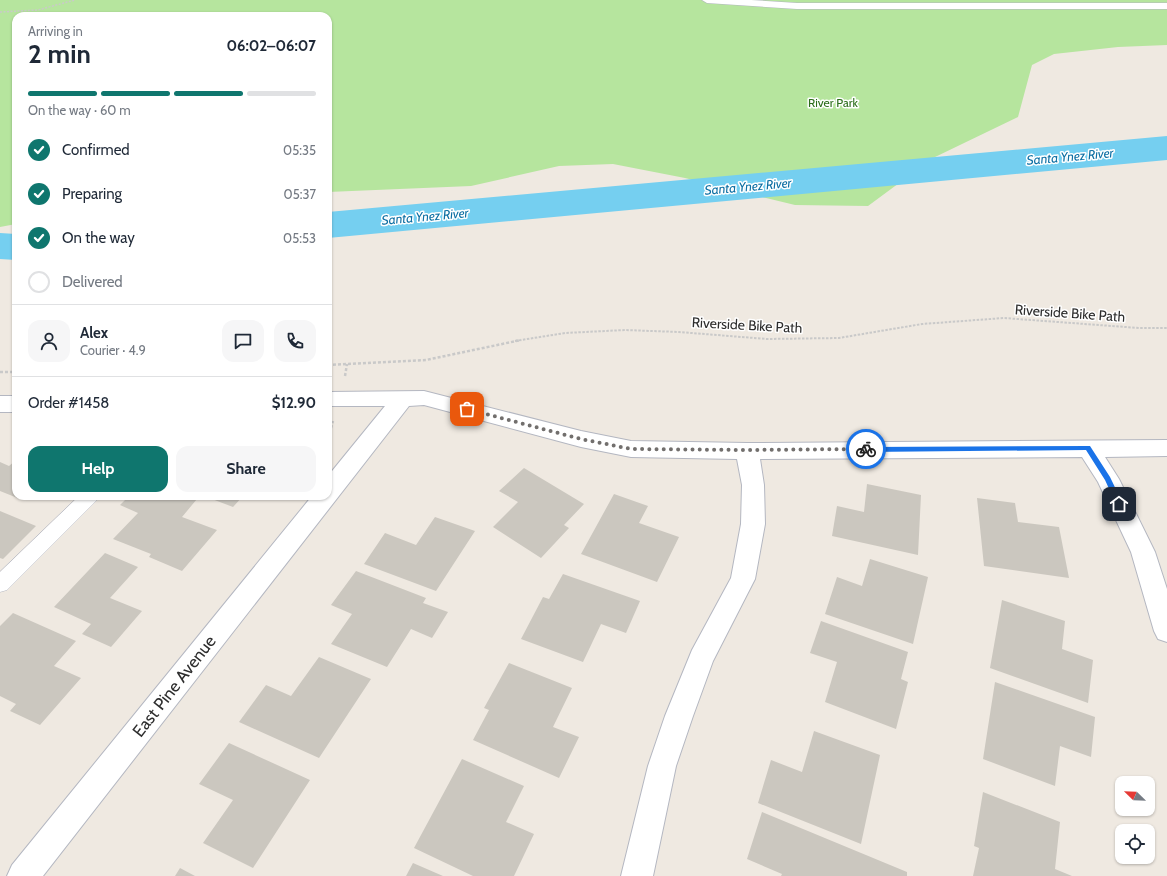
<!DOCTYPE html>
<meta charset="utf-8">
<style>
body{margin:0;font-family:Cabin,sans-serif;background:#f6f6f7;color:#1f2937;height:100vh;display:flex;flex-direction:column;font-size:15px;white-space:nowrap}
*{box-sizing:border-box;margin:0}
p{font-size:13px;color:#747a83}
.icon{flex:none;width:22px;height:22px;fill:none;stroke:currentColor;stroke-width:2;stroke-linecap:round;stroke-linejoin:round}
.map{position:relative;flex:1;overflow:hidden}
.sheet{position:absolute;left:12px;top:12px;width:320px;height:488px;display:flex;flex-direction:column;background:#fff;border-radius:12px;box-shadow:0 1px 3px #0004}
.sheet>*{flex:none}
.needle{width:26px;rotate:293deg}
.buttons{position:absolute;left:1115px;top:776px;display:grid;gap:8px}
.buttons a{display:grid;place-items:center;width:40px;height:40px;border-radius:8px;background:#fff;box-shadow:0 1px 3px #0004;font-size:20px}
.pin{position:absolute;display:grid;place-items:center;width:34px;height:34px;color:#fff;margin:-17px;border-radius:8px;box-shadow:0 2px 6px #0006}
.courier{position:absolute;display:grid;place-items:center;width:40px;height:40px;margin:-20px;border:3px solid #1a73e8;border-radius:50%;background:#fff;color:#222;box-shadow:0 1px 5px #0007}
.summary em{font-style:normal;font-weight:700}
.summary div{display:flex;flex-direction:column-reverse}
.summary{display:flex;align-items:center;justify-content:space-between;height:68px;padding:0 16px}
h1{font-size:26px;font-weight:700;line-height:30px}
.bar{display:grid;grid-template-columns:repeat(4,1fr);gap:6px 4px;align-content:center;height:48px;padding:0 16px}
.bar i{height:5px;border-radius:3px;background:#e0e1e3}
.bar .current{background:#0f766e}
.bar p{grid-column:span 4}
.line{display:flex;align-items:center;gap:10px;padding:0 16px;border-top:1px solid #e0e1e3}
.line div{flex:1}
.round{display:grid;place-items:center;flex:none;width:42px;height:42px;border-radius:12px;background:#f6f6f7}
ol{padding:0 16px;list-style:none}
li{display:flex;align-items:center;gap:12px;height:44px}
li p{margin-inline-start:auto}
li .icon{padding:4px;border-radius:50%;background:#0f766e;color:#fff;stroke-width:4}
li:last-child{color:#747a83}
li i{width:22px;height:22px;border:2px solid #e0e1e3;border-radius:50%}
.action{display:flex;gap:8px;margin-top:auto;padding:8px 16px}
.action a{flex:1;height:46px;border-radius:12px;background:#0f766e;color:#fff;font-size:16px;font-weight:700;line-height:46px;text-align:center}
.action a+a{background:#f6f6f7;color:#1f2937}
.map>svg:first-child{display:block}
</style>
<div class="map">
<svg width="1167" height="876" viewBox="0 0 1167 876">
<rect width="100%" height="100%" fill="#efe9e1"/>
<path fill="#b6e59e" d="M0,0H1167V45L1118,47L1054,54L1032,65L1018,117L933,158L868,206L795,205L685,178L613,164L559,166L471,186L328,192V16H16V224L0,227Z"/>
<g fill="none" stroke-linecap="round" stroke-linejoin="round">
<g fill="#75cff0" fill-rule="evenodd">
<path d="M1167,136V160L328,238V212Z"/>
<path d="M0,233L16,234V260L0,259Z"/>
</g>
</g>
<g fill="#cbc7bf">
<path d="M16,460V496H23L20,499L0,491V462L9,466Z"/>
<path d="M524,468L584,504L564,525L569,528L541,558L493,527L518,502L499,491Z"/>
<path d="M867,484L921,495L918,555L832,536L837,506L864,512Z"/>
<path d="M614,494L648,506L639,523L679,537L657,582L581,554Z"/>
<path d="M129,496H189L197,499L182,517L217,530L182,571L149,557L151,554L113,539L138,513L120,505Z"/>
<path d="M204,496H243L233,507Z"/>
<path d="M977,498L1015,503L1018,522L1059,527L1069,578L984,566Z"/>
<path d="M0,511L36,526L3,559L0,558Z"/>
<path d="M435,517L475,531L436,591L364,564L385,533L416,545Z"/>
<path d="M105,553L138,567L110,598L142,611L111,647L82,634L91,624L54,607Z"/>
<path d="M870,559L928,577L913,644L825,614L837,577L862,586Z"/>
<path d="M356,571L426,598L423,603L448,612L432,638L411,629L387,667L331,644L352,614L331,605Z"/>
<path d="M563,574L640,601L626,633L601,624L583,662L521,639L543,597L549,599Z"/>
<path d="M1002,600L1065,621L1062,649L1093,660L1088,703L990,668Z"/>
<path d="M13,613L76,641L54,666L81,678L40,725L10,711L16,704L0,696V626Z"/>
<path d="M821,621L908,652L901,679L908,682L896,729L825,702L837,662L810,653Z"/>
<path d="M319,657L371,679L319,758L239,722L266,685L291,696Z"/>
<path d="M509,663L572,688L553,727L579,737L559,778L473,740L489,710L484,708Z"/>
<path d="M995,682L1095,717L1091,757L1060,746L1055,786L983,759Z"/>
<path d="M814,731L880,755L861,844L758,803L771,760L802,772Z"/>
<path d="M229,743L310,780L253,868L203,843L233,800L199,784Z"/>
<path d="M462,759L524,786L506,822L534,834L514,876H473L414,848Z"/>
<path d="M983,792L1060,822L1055,869L1072,876H973L979,848L974,846Z"/>
<path d="M762,812L907,872V876H781L782,874L747,859Z"/>
<path d="M413,863L443,876H406Z"/>
<path d="M180,868L195,876H175Z"/>
</g>
<g fill="none" stroke-linecap="round" stroke-linejoin="round">
<g stroke="#b4b7c1" stroke-width="1">
<g id="service">
<path d="M702,0H751L797,3H1167V9H797L707,3Z"/>
<path d="M79,496H99L96,501L7,590L0,592V572Z"/>
</g>
</g>
<g stroke="#b4b7c1" stroke-width="2">
<g id="minor">
<path d="M424,391L581,431L631,441L747,443L1167,440V456L1105,457L1119,479L1155,552L1167,589V642L1158,639L1154,631L1131,552L1098,482L1082,457L760,459L764,485L765,524L755,579L713,661L693,716L676,766L653,876H621L648,766L665,716L692,650L731,578L741,524L742,485L737,459L631,457L581,447L424,405L409,406L43,876H7L12,865L312,496H328V476L385,406H328V392Z"/>
<rect x="0" y="396" width="16" height="16"/>
</g>
</g>
<path stroke="#c9c9c9" stroke-width="1.5" stroke-dasharray="2 1.5" stroke-linecap="butt" d="M0,12L38,10L75,0"/>
<path stroke="#c9c9c9" stroke-width="2" stroke-dasharray="2.5 1.5" stroke-linecap="butt" d="M515,341L565,333L625,330L679,332L767,339L839,338L922,324L1004,318L1139,328H1167"/>
<g stroke="#c9c9c9" stroke-width="2.5" stroke-dasharray="3 2" stroke-linecap="butt">
<path d="M328,365L426,360L521,340"/>
<path d="M0,372H16"/>
<path d="M345,376L347,364"/>
<path d="M331,428L333,421"/>
</g>
<use href="#service" fill="#fff" fill-rule="evenodd"/>
<use href="#minor" fill="#fff" fill-rule="evenodd"/>
</g>
<path fill="#1a73e8" d="M1088,446H1090L1110,477L1123,504L1122,506H1117L1105,480L1086,450L866,452L863,449L866,447Z"/>
<g fill="none" stroke-linecap="round" stroke-linejoin="round">
<path stroke="#726f6d" stroke-width="4" stroke-dasharray="0 7.2" d="M467,409L581,439L631,449L747,450L866,449"/>
</g>
<g text-anchor="middle" stroke-width="3" stroke-linejoin="round" paint-order="stroke">
<g font-size="12" fill="#2c6e1b" stroke="#fff">
<text x="833" y="107">River Park</text>
</g>
<g font-size="13" font-style="italic" fill="#0d6fa3" stroke="#fff">
<text transform="translate(1070 156) rotate(-5)" y="5">Santa Ynez River</text>
<text transform="translate(748 186) rotate(-5)" y="5">Santa Ynez River</text>
<text transform="translate(425 216) rotate(-5)" y="5">Santa Ynez River</text>
</g>
<g font-size="14" fill="#2e2e2e" stroke="#fff">
<text transform="translate(1070 313) rotate(4)" y="5">Riverside Bike Path</text>
<text transform="translate(747 325) rotate(3)" y="5">Riverside Bike Path</text>
</g>
<g font-size="17" fill="#2e2e2e" stroke="#fff">
<text transform="translate(174 686) rotate(-52)" y="6">East Pine Avenue</text>
</g>
</g>
</svg>
<div class="buttons">
<a><svg class="needle" viewBox="-14 -14 28 28"><path d="M0-13l5 13h-10z" fill="#e53935"/><path d="M0 13l5-13h-10z" fill="#747a83"/></svg></a>
<a><svg class="icon" aria-label="locate" viewBox="0 0 24 24"><circle cx="12" cy="12" r="6"/><path d="M12 2v4M12 18v4M2 12h4M18 12h4"/></svg></a>
</div>
<div class="pin" style="left:467px;top:409px;background:#ea580c"><svg class="icon" aria-label="bag" viewBox="0 0 24 24"><path d="M5 8h14l-1 12H6zM9 8a3 3 0 0 1 6 0"/></svg></div>
<div class="pin" style="left:1119px;top:504px;background:#1f2937"><svg class="icon" aria-label="home" viewBox="0 0 24 24"><path d="M3 11l9-7 9 7M6 9v11h12V9"/></svg></div>
<div class="courier" style="left:866px;top:449px"><svg class="icon" aria-label="bike" viewBox="0 0 24 24"><circle cx="6" cy="16" r="4"/><circle cx="18" cy="16" r="4"/><path d="M6 16l4-8h5l3 8M10 8l3 8H6M13 5h3"/></svg></div>
<section class="sheet">
<div class="summary"><div><h1>2 min</h1><p>Arriving in</p></div><em>06:02–06:07</em></div>
<div class="bar"><i class="current"></i><i class="current"></i><i class="current"></i><i></i><p>On the way · 60 m</p></div>
<ol>
<li><svg class="icon" aria-label="check" viewBox="0 0 24 24"><path d="M5 12l5 5 9-10"/></svg>Confirmed<p>05:35</p></li>
<li><svg class="icon" aria-label="check" viewBox="0 0 24 24"><path d="M5 12l5 5 9-10"/></svg>Preparing<p>05:37</p></li>
<li><svg class="icon" aria-label="check" viewBox="0 0 24 24"><path d="M5 12l5 5 9-10"/></svg>On the way<p>05:53</p></li>
<li><i></i>Delivered</li>
</ol>
<div class="line" style="height:72px"><a class="round"><svg class="icon" aria-label="person" viewBox="0 0 24 24"><circle cx="12" cy="8" r="4"/><path d="M4 21q1-7 8-7t8 7"/></svg></a><div><b>Alex</b><p>Courier · 4.9</p></div><a class="round"><svg class="icon" aria-label="chat" viewBox="0 0 24 24"><path d="M4 5h16v11H9l-5 4z"/></svg></a><a class="round"><svg class="icon" aria-label="phone" viewBox="0 0 24 24"><path d="M5 4h4l2 5-3 2q2 4 5 5l2-3 5 2v4C11 20 4 13 5 4z"/></svg></a></div>
<div class="line" style="height:52px"><div>Order #1458</div><b>$12.90</b></div>
<div class="action"><a>Help</a><a>Share</a></div>
</section>
</div>
